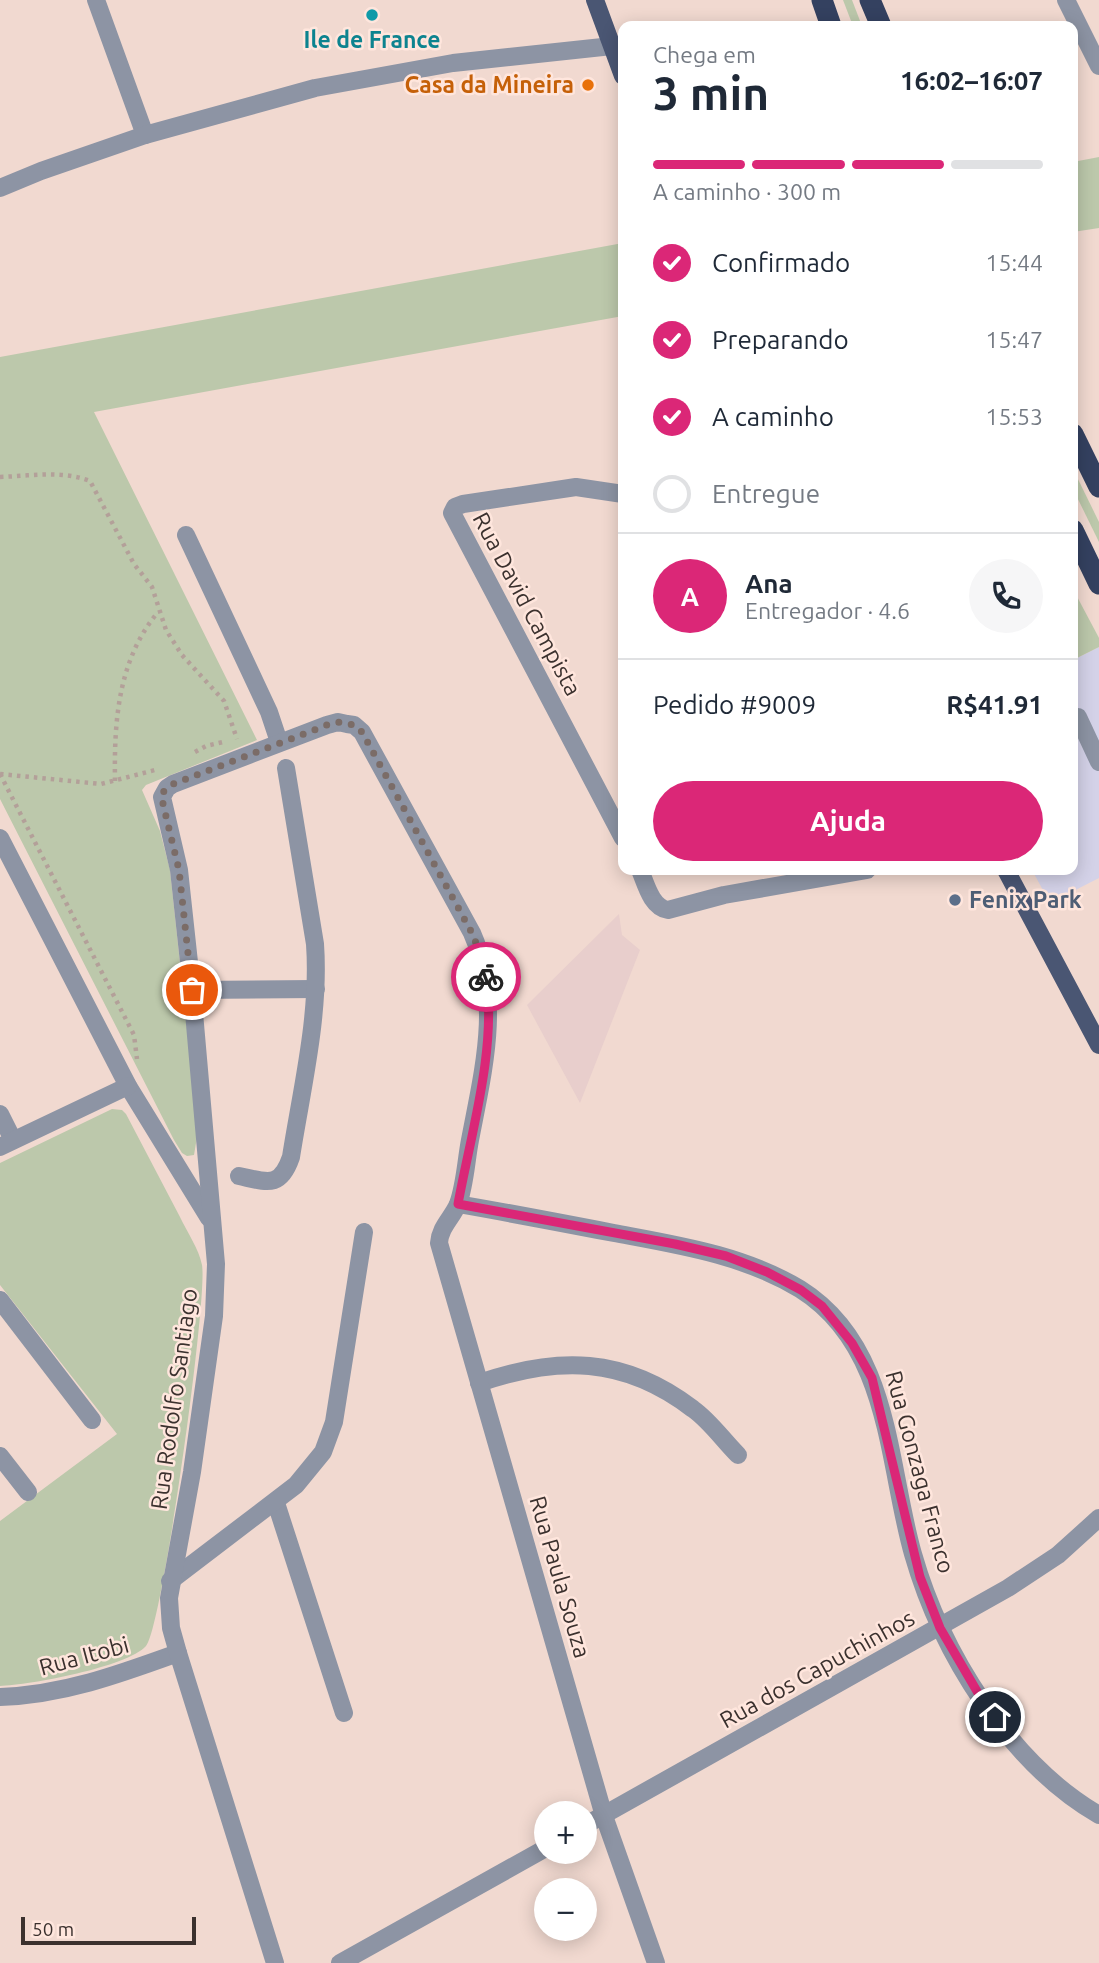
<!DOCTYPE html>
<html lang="pt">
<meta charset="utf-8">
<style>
body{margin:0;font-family:Ubuntu,sans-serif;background:#f6f6f7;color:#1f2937;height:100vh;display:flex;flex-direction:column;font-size:26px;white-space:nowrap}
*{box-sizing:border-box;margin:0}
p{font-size:23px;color:#747a83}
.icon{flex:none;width:38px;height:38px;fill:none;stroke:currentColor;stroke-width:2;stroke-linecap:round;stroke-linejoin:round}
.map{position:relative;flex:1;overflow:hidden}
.sheet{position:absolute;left:618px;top:21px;width:460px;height:854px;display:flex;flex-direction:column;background:#fff;border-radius:14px;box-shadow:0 4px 18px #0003}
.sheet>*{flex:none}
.controls{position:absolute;left:534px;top:1801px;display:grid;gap:14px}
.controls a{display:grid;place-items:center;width:63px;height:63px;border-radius:50%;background:#fff;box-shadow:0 4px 18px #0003;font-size:35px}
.scale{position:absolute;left:21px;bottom:18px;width:175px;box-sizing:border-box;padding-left:7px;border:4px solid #3b312e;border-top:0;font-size:19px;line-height:24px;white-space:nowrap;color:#3b312e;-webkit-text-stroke:5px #ffe6dd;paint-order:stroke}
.pin{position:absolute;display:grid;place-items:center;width:60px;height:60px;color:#fff;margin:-30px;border:4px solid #fff;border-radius:50%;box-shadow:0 2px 7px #0007}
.courier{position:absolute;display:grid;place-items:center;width:70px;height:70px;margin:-35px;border:5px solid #db2777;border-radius:50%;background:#fff;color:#222;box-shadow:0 2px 9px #0007}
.summary em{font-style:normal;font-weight:700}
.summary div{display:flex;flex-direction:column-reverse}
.summary{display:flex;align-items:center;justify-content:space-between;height:119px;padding:0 35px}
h1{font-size:46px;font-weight:700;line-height:52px}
.bar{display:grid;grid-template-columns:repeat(4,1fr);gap:10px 7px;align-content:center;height:84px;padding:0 35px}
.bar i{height:9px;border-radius:5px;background:#e0e1e3}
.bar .selected{background:#db2777}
.bar p{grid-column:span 4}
.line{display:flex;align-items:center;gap:18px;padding:0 35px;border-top:2px solid #e0e1e3}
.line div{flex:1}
.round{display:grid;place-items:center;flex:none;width:74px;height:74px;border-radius:37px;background:#f6f6f7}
ol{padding:0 35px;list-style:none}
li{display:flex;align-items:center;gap:21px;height:77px}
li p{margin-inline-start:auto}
li .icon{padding:7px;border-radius:50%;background:#db2777;color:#fff;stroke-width:4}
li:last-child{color:#747a83}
li i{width:38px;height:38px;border:4px solid #e0e1e3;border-radius:50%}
.action{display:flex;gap:14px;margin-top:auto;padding:14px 35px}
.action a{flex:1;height:80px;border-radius:42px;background:#db2777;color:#fff;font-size:28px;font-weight:700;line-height:80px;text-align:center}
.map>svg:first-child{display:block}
</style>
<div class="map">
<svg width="1099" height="1963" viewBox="0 0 1099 1963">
<rect width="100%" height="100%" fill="#f1d9d0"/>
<path fill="#d4d2e8" d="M1099,647V878L1050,903L1032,870H1073V660Z"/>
<path fill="#e8cecc" d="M619,914L622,935L640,950L580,1103L527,1005Z"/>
<g fill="#bcc8ab">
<path d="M843,0H852L862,26H853Z"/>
<path d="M1099,157V228L1073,232V162Z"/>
<path d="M623,243V316L94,412L257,740L146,785L142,790L160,831L170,870L198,1131L194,1155L187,1156L182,1153L174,1140L0,799V357Z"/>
<path d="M1073,469L1099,522V542L1073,489Z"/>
<path d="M1073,589L1099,638V647L1073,660Z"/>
<path d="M112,1109L122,1110L126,1114C144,1148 162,1183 180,1217C187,1232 199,1249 202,1265C208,1299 162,1629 146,1646C127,1667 30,1685 0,1686V1521L117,1434L0,1285V1163Z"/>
</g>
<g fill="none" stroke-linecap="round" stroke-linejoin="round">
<g stroke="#b3a099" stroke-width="4.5" stroke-dasharray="3.5 5" stroke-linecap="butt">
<path d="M0,477C30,476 61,470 90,481L134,564L152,587L166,630L182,655L224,701L237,739"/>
<path d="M195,752L206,746L223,742"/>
<path d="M0,774L134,1035L137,1059"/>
<path d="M0,774L101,784L155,770"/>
<path d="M115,781C114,721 118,660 158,612"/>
</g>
<g stroke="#8d94a4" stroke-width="18">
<path d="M96,0L145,135"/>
<path d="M1066,0L1099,66"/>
<path d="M0,188L41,171L145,135L315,88L453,63L612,46"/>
<path d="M623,494L576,487L463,504L455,507L452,513L623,838"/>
<path d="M186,535L269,712L279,742"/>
<path d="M1078,717L1099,762"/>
<path d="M0,838L128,1086L209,1218"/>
<path d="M640,870C646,884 651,907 668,910L724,895L867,870"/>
<path d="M192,990L316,989"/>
<path d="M0,1114L13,1140"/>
<path d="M0,1147L128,1086"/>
<path d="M239,1176C267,1182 280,1189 291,1157C302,1087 320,1015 315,944L286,768"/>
<path d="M458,1204C510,1213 562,1223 614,1233C678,1245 744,1255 800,1289C891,1346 887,1463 913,1554C941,1652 1009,1763 1099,1815"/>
<path d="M0,1300L92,1420"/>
<path d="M479,1383C557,1356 624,1356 693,1409C710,1421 723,1440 738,1455"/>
<path d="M0,1456L28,1492"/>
<path d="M276,1503L344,1713"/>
<path d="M170,1581L296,1485L323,1452L334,1422L364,1232"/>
<path d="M0,1697C63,1695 120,1674 178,1653"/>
<path d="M584,1826L1008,1588L1058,1555L1099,1518"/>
<path d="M275,1963L178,1653L171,1628L169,1598L192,1472L214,1316L216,1264L192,990L179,870L162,797L167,788L173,784L327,725L338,722L347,724L354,725L362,732L472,933C502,1001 483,1071 470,1140C466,1161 465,1185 458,1204C452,1218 440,1227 439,1243L604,1816L656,1963"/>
<path d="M340,1963L546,1848"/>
</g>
<g stroke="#4a5673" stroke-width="18">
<path d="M595,0L623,76"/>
<path d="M1006,870L1099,1045"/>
</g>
<g stroke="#344160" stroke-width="21">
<path d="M822,0L831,26"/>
<path d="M870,0L881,26"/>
<path d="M1073,434L1099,487"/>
<path d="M1073,530L1099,584"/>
</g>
</g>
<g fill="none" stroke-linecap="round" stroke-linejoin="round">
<path stroke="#7b6c67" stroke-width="7" stroke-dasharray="0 12.6" d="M192,990L179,870L163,804V792L173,784L327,725L338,722L347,724L354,725L362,732L472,933L478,948L486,977"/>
<path stroke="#db2777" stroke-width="9" d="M486,977C497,1048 471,1133 458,1204L675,1244L726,1256L767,1272L801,1290L822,1306L852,1343L872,1378L920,1577L940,1628L985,1705L995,1717"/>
</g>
<circle fill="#0f9aa8" stroke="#ffe6dd" stroke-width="2.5" cx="372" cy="15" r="7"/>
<circle fill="#e8710a" stroke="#ffe6dd" stroke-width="2.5" cx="588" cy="85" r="7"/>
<circle fill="#5c6f8a" stroke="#ffe6dd" stroke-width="2.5" cx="955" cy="900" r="7"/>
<g text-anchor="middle" stroke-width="5" stroke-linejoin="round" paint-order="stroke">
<g font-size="23" font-weight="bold" fill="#0d838f" stroke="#ffe6dd">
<text x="372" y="48">Ile de France</text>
</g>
<g font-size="23" font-weight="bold" fill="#c56008" stroke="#ffe6dd" text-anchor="end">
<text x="574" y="93">Casa da Mineira</text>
</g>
<g font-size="23" fill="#3b312e" stroke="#ffe6dd">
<text transform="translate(527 604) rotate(62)" y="8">Rua David Campista</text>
<text transform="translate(174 1399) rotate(-82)" y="8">Rua Rodolfo Santiago</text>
<text transform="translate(920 1472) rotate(75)" y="8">Rua Gonzaga Franco</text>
<text transform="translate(560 1577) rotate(74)" y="8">Rua Paula Souza</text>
<text transform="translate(84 1656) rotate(-15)" y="8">Rua Itobi</text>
<text transform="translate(817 1669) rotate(-29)" y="8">Rua dos Capuchinhos</text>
</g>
<g font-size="23" font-weight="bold" fill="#4e5e75" stroke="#ffe6dd" text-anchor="start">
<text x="969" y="908">Fenix Park</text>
</g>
</g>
</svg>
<div class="controls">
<a>+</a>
<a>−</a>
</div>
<div class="scale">50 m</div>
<div class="pin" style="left:192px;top:990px;background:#ea580c"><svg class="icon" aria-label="bag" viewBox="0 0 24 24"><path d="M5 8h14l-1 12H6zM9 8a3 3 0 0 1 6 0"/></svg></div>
<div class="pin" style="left:995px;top:1717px;background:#1f2937"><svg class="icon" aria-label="home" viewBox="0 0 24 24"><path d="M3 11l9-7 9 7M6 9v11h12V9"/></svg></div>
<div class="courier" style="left:486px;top:977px"><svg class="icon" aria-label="bike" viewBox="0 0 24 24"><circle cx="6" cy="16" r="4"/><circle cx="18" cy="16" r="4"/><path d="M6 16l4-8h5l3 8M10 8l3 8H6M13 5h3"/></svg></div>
<section class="sheet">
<div class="summary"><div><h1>3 min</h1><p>Chega em</p></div><em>16:02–16:07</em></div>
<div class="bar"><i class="selected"></i><i class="selected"></i><i class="selected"></i><i></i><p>A caminho · 300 m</p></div>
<ol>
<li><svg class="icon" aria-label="check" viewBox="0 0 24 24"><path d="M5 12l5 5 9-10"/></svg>Confirmado<p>15:44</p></li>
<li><svg class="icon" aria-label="check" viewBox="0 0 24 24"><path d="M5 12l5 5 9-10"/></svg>Preparando<p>15:47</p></li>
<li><svg class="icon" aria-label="check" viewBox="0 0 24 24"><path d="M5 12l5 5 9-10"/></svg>A caminho<p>15:53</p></li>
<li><i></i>Entregue</li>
</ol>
<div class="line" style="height:126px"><b class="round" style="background:#db2777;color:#fff">A</b><div><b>Ana</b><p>Entregador · 4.6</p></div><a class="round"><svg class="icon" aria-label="phone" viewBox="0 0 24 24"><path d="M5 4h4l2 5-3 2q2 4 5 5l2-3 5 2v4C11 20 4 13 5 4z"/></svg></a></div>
<div class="line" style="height:91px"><div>Pedido #9009</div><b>R$41.91</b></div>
<div class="action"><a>Ajuda</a></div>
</section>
</div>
